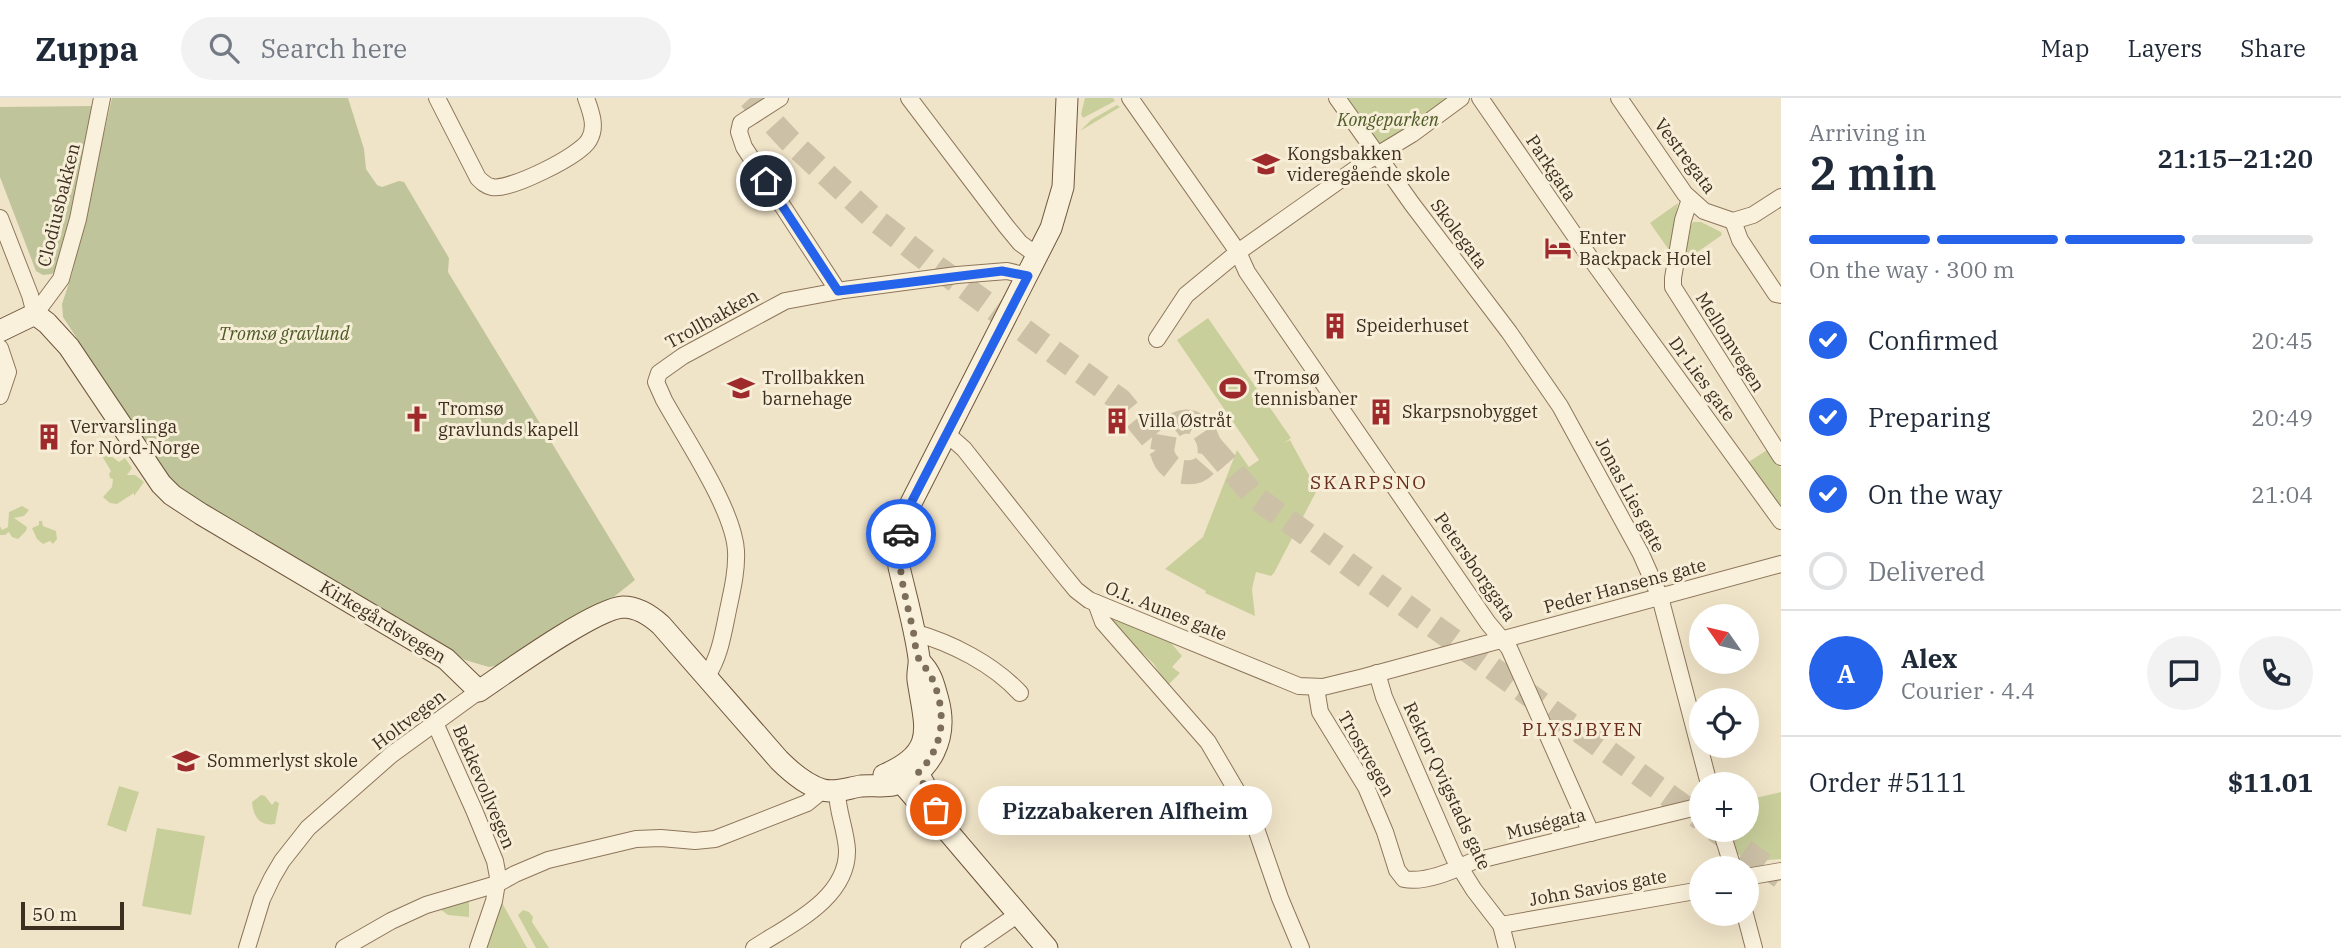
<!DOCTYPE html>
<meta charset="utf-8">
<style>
body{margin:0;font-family:"IBM Plex Serif",serif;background:#f2f2f3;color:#1f2937;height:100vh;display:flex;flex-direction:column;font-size:26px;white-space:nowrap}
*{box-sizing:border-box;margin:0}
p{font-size:23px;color:#747a83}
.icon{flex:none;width:38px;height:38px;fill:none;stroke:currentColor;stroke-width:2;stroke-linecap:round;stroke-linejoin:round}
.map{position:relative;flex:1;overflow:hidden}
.side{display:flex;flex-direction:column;background:#fff;width:560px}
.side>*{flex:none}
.needle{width:46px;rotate:304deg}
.buttons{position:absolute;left:1689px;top:506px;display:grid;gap:14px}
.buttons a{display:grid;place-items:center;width:70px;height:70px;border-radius:50%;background:#fff;box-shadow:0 7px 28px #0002;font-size:35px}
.scale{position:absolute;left:21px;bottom:18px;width:103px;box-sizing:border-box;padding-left:7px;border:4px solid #3d2e20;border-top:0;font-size:19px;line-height:24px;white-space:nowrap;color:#3d2e20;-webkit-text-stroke:5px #f7eed8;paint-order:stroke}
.pin{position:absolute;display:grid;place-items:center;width:60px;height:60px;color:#fff;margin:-30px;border:4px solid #fff;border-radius:50%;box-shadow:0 2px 7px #0007}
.courier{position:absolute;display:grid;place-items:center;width:70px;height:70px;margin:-35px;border:5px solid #2563eb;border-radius:50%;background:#fff;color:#222;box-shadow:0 2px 9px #0007}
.bubble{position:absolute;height:49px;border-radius:24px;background:#fff;box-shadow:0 7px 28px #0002;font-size:23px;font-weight:600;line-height:49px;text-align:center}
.headline em{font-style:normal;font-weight:600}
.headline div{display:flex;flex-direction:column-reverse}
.headline{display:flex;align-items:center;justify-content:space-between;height:119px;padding:0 28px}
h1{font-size:46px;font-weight:600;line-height:52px}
.bar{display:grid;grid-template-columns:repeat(4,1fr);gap:10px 7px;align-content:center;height:84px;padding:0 28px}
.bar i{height:9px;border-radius:5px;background:#e0e1e3}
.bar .active{background:#2563eb}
.bar p{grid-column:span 4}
.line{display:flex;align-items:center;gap:18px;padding:0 28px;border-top:2px solid #e0e1e3}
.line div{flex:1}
.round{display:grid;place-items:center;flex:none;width:74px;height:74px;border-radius:37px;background:#f2f2f3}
ol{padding:0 28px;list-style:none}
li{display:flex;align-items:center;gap:21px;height:77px}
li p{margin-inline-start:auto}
li .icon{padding:7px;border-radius:50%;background:#2563eb;color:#fff;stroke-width:4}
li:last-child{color:#747a83}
li i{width:38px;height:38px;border:4px solid #e0e1e3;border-radius:50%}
header{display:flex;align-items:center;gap:42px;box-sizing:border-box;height:98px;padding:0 35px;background:#fff;border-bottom:2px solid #e0e1e3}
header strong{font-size:33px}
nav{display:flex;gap:38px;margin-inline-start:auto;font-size:24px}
.search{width:490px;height:63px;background:#f2f2f3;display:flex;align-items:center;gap:18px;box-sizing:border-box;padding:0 24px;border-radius:38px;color:#747a83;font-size:26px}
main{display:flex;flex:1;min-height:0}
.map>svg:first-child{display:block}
</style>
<header>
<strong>Zuppa</strong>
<div class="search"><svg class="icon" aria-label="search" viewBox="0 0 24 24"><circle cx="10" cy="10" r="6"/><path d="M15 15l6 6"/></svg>Search here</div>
<nav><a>Map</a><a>Layers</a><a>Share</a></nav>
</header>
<main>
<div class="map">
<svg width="1781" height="850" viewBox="0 0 1781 850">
<rect width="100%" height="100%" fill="#f0e4c8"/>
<g fill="#c9cf9b">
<path d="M1085,0H1113L1115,3L1083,20L1081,16Z"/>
<path d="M1346,0H1453L1382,48L1378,46Z"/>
<path d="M1117,7L1120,9L1080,33L1091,22Z"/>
<path d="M1678,105L1671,151L1669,152L1650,125Z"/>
<path d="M1693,124H1701L1721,134L1722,137L1690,159L1685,160L1690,129Z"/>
<path d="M1208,220L1291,340L1284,345L1290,342L1317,392L1274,475L1271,478L1256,474L1252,491L1255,518L1205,495L1206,493L1165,471L1203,439L1237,352L1249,369L1259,362L1177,242Z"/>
<path d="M1767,352L1781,370V416L1747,365Z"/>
<path d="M108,353L111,358L119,364L125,360L132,370L127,377H135L144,384L134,398V395L117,406L110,405L103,399L112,389L113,381L110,380L109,376L111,373L102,358Z"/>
<path d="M22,408L29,412L24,418L14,420L27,429L26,433L18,441L12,439L9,434L5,437H0V428L2,432L8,429L9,414Z"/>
<path d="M39,423H42L43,428L56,433L57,441L53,446L50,443L43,446L37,441L32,430L39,427Z"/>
<path d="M1106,515L1171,545L1182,558L1172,569L1180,575L1167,588L1154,566L1137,550L1130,549Z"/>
<path d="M119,688L139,694L126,734L107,727Z"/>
<path d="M1781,694V761L1750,764L1736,755L1728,732H1746L1747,702Z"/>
<path d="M261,697L265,698L272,707L275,703L279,705L275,726C260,729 253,718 252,704Z"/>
<path d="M157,730L205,738L191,817L142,808Z"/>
<path d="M469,801V819L448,817L437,809Z"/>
<path d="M500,801L527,850H485Z"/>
<path d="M523,812L529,814L533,819L532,824L549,850H536L518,817Z"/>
</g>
<g fill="#bfc49a">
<path d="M112,0H348L364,51L366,71L377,87L382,89L399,83L404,84L449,160L448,174L635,482L610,502L501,567L489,569L465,562L179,391L165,376L63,219L62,206L72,176Z"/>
<path d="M95,8L84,64L58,169L52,176L43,177L36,173L0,79V9Z"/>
</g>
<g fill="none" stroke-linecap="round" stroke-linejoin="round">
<g stroke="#ccc0a6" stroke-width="24" stroke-dasharray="24 12" stroke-linecap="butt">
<path d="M750,0L789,42L873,120L928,163L1120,302L1162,353C1164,364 1172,373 1184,374C1234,379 1202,292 1165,336L1162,353"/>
<path d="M1211,348L1255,399L1701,721"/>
<path d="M1715,732L1781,779"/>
</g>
<g stroke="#8d765c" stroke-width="18">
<g id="street">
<path d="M437,0L478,80C482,84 486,88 492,89C509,93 580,58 589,42C597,29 591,14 586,0"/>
<path d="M780,0L741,25L739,34L744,49L838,193"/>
<path d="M909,0L1006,128L1020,145L1038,158"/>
<path d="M1130,0L1238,154L1247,174L1488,525L1509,550L1591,735"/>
<path d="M1337,0L1412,106L1509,234L1560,308L1641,456L1660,499L1709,686"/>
<path d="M1480,0L1591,161L1781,423"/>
<path d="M1619,0L1685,96L1704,113L1733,123L1753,117L1781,99"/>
<path d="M1690,101L1683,122L1673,180V189L1781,359"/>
<path d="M0,120L30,197L35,216"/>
<path d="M1733,123L1740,142L1776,196L1781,197"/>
<path d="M35,216L61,181L78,121L102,0"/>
<path d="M1157,241L1186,197L1238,154L1364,65L1412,36L1461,0"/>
<path d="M0,250L8,274L0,298"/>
<path d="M947,336L964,351L1062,475L1076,492L1089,502L1299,588L1323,589L1364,579L1781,466"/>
<path d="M1096,505L1103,524L1208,644L1252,719L1280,800L1301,850"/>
<path d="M913,534C952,545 993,566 1020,595"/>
<path d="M1377,575L1384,599L1454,760L1474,792L1501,827L1507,850"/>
<path d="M707,578C720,558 723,536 728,512C732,493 737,473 736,453C734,412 685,340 664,302L656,284L659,275L683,258L785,203L844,192L957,177L1007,173L1028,178"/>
<path d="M1316,590L1320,614L1366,689L1385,734L1397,772L1404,781C1424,785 1453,773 1471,764L1701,708"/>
<path d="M435,625L474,712L495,763L498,779L494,803L478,850"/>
<path d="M1721,732L1733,770"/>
<path d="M1746,779L1781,773"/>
<path d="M1745,816L1754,850"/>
<path d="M1501,827L1701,792"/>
<path d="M247,850L262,801L272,780L282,763L308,730L391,657L479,593"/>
<path d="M344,850L391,823L426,807L497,786L515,776L548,762L636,741L661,740L695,743L715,741L807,705L823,692"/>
<path d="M754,850C789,827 848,801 847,752C846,732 837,713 837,693"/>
<path d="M969,850L1017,817"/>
</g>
</g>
<g stroke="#6f573f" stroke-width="23">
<g id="secondary">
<path d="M0,233L35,216L47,225L69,249L161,386L172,397L201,416L446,561L479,593C507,574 594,511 623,509C638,509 650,517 661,527L779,662C792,675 806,687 823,692C836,695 848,690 861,688C871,687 883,689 893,687C932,676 948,639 938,602C934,587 931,574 920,564"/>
<path d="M884,677C938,654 925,629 918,582C917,574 920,567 919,560C915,530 906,499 899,469C898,447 902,425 911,405L1051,130L1063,89L1067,0"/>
<path d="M939,723L931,699L918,675L902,669L901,684L920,706L939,723L1047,850"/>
</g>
</g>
<use href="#street" stroke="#faf1dc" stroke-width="16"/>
<use href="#secondary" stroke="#faf1dc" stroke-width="21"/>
</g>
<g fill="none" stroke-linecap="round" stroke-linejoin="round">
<path stroke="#7c6e5b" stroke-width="7" stroke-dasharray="0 12.6" d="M901,436C896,469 906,500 913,532C915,541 915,555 920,563C922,568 928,571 930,576C947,611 946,647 918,675L936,712"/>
<path stroke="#2563eb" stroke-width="9" d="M766,83L838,193L1002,173L1028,178L911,405L901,436"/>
</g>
<defs>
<g id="school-bare" transform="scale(2.1)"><path d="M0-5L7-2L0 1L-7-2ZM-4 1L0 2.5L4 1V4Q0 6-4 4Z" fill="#9e2a2b" stroke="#f7eed8" stroke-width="2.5" paint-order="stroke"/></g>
<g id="hotel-bare" transform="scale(2.1)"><path d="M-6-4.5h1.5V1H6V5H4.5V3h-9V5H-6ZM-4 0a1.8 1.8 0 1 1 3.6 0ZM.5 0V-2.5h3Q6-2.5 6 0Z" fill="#9e2a2b" stroke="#f7eed8" stroke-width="2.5" paint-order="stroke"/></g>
<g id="building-bare" transform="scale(2.1)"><path d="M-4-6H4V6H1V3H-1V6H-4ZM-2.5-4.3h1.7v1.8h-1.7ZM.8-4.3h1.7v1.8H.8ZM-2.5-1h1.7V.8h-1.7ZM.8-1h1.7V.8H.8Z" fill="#9e2a2b" stroke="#f7eed8" stroke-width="2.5" paint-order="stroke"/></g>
<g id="stadium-bare" transform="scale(2.1)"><path d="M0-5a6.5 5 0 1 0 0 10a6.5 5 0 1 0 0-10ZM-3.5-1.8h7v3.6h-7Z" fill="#9e2a2b" stroke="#f7eed8" stroke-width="2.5" paint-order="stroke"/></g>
<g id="church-bare" transform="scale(2.1)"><path d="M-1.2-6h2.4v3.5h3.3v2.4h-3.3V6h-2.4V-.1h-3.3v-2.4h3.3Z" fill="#9e2a2b" stroke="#f7eed8" stroke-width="2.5" paint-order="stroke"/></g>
</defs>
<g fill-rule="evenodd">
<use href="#school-bare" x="1266" y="66"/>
<use href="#hotel-bare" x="1558" y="150"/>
<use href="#building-bare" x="1335" y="228"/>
<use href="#school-bare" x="741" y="290"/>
<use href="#stadium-bare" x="1233" y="290"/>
<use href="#building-bare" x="1381" y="314"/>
<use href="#church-bare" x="417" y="321"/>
<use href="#building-bare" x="1117" y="323"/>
<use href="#building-bare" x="49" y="339"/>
<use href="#school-bare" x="186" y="663"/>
</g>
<g text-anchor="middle" stroke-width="6" stroke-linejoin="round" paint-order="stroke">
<g font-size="18" font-style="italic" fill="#4d5a26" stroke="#f7eed8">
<text x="1388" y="28">Kongeparken</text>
<text x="284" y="242">Tromsø gravlund</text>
</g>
<g font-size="18" fill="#3d2e20" stroke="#f7eed8" text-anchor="start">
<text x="1287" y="62">Kongsbakken<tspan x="1287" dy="21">videregående skole</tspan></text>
<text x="1579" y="146">Enter<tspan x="1579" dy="21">Backpack Hotel</tspan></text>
<text x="1356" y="234">Speiderhuset</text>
<text x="762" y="286">Trollbakken<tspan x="762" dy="21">barnehage</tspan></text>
<text x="1254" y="286">Tromsø<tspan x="1254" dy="21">tennisbaner</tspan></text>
<text x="438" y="317">Tromsø<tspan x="438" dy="21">gravlunds kapell</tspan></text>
<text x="1402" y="320">Skarpsnobygget</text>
<text x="1138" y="329">Villa Østråt</text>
<text x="70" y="335">Vervarslinga<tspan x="70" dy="21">for Nord-Norge</tspan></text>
<text x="207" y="669">Sommerlyst skole</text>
</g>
<g font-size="18" fill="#3d2e20" stroke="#f7eed8">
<text transform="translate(1685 58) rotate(53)" y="6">Vestregata</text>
<text transform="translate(1551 70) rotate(56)" y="6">Parkgata</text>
<text transform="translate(59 107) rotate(-76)" y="6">Clodiusbakken</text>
<text transform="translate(1459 136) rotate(53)" y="6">Skolegata</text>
<text transform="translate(712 221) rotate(-29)" y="6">Trollbakken</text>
<text transform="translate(1730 244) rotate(58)" y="6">Mellomvegen</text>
<text transform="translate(1702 281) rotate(54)" y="6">Dr Lies gate</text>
<text transform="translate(1630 397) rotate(62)" y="6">Jonas Lies gate</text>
<text transform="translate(1475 469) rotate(55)" y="6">Petersborggata</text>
<text transform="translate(1625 488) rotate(-15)" y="6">Peder Hansens gate</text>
<text transform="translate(1166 513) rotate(22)" y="6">O.L. Aunes gate</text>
<text transform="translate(383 524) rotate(31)" y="6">Kirkegårdsvegen</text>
<text transform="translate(409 622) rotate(-37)" y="6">Holtvegen</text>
<text transform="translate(1366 656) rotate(60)" y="6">Trostvegen</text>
<text transform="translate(1447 688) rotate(65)" y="6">Rektor Qvigstads gate</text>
<text transform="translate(484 689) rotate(67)" y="6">Bekkevollvegen</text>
<text transform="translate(1546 726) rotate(-14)" y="6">Muségata</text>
<text transform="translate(1598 790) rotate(-10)" y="6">John Savios gate</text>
</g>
<g font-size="19" letter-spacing="2" fill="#6b2e1e" stroke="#f7eed8">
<text x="1369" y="391">SKARPSNO</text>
<text x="1583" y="638">PLYSJBYEN</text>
</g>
</g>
</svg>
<div class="buttons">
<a><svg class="needle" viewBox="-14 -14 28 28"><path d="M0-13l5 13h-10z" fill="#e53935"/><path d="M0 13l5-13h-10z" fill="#747a83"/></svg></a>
<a><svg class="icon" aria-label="locate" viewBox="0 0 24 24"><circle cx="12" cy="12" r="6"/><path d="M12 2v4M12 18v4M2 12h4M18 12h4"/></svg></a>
<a>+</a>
<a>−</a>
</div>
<div class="scale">50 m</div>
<div class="pin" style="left:936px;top:712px;background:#ea580c"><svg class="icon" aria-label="bag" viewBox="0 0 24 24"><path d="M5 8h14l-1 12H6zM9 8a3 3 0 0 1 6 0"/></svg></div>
<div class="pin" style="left:766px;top:83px;background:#1f2937"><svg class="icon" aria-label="home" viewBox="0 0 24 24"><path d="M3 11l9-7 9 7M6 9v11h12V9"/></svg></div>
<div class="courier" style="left:901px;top:436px"><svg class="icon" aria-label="car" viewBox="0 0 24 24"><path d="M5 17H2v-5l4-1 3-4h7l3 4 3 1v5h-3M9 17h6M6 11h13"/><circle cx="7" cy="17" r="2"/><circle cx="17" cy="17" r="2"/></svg></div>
<div class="bubble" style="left:978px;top:688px;width:294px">Pizzabakeren Alfheim</div>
</div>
<section class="side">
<div class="headline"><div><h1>2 min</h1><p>Arriving in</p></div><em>21:15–21:20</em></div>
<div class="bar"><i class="active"></i><i class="active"></i><i class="active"></i><i></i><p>On the way · 300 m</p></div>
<ol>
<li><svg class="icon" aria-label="check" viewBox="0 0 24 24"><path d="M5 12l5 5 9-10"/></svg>Confirmed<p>20:45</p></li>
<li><svg class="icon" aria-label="check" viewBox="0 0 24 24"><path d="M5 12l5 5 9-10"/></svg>Preparing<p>20:49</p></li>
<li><svg class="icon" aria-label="check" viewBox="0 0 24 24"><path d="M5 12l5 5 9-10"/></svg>On the way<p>21:04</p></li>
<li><i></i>Delivered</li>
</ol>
<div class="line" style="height:126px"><b class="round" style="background:#2563eb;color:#fff">A</b><div><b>Alex</b><p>Courier · 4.4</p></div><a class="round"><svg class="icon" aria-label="chat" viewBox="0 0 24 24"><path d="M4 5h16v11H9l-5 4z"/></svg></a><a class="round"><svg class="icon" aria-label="phone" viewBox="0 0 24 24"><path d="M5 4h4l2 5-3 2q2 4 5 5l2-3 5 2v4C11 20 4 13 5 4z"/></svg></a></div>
<div class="line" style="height:91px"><div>Order #5111</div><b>$11.01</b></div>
</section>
</main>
